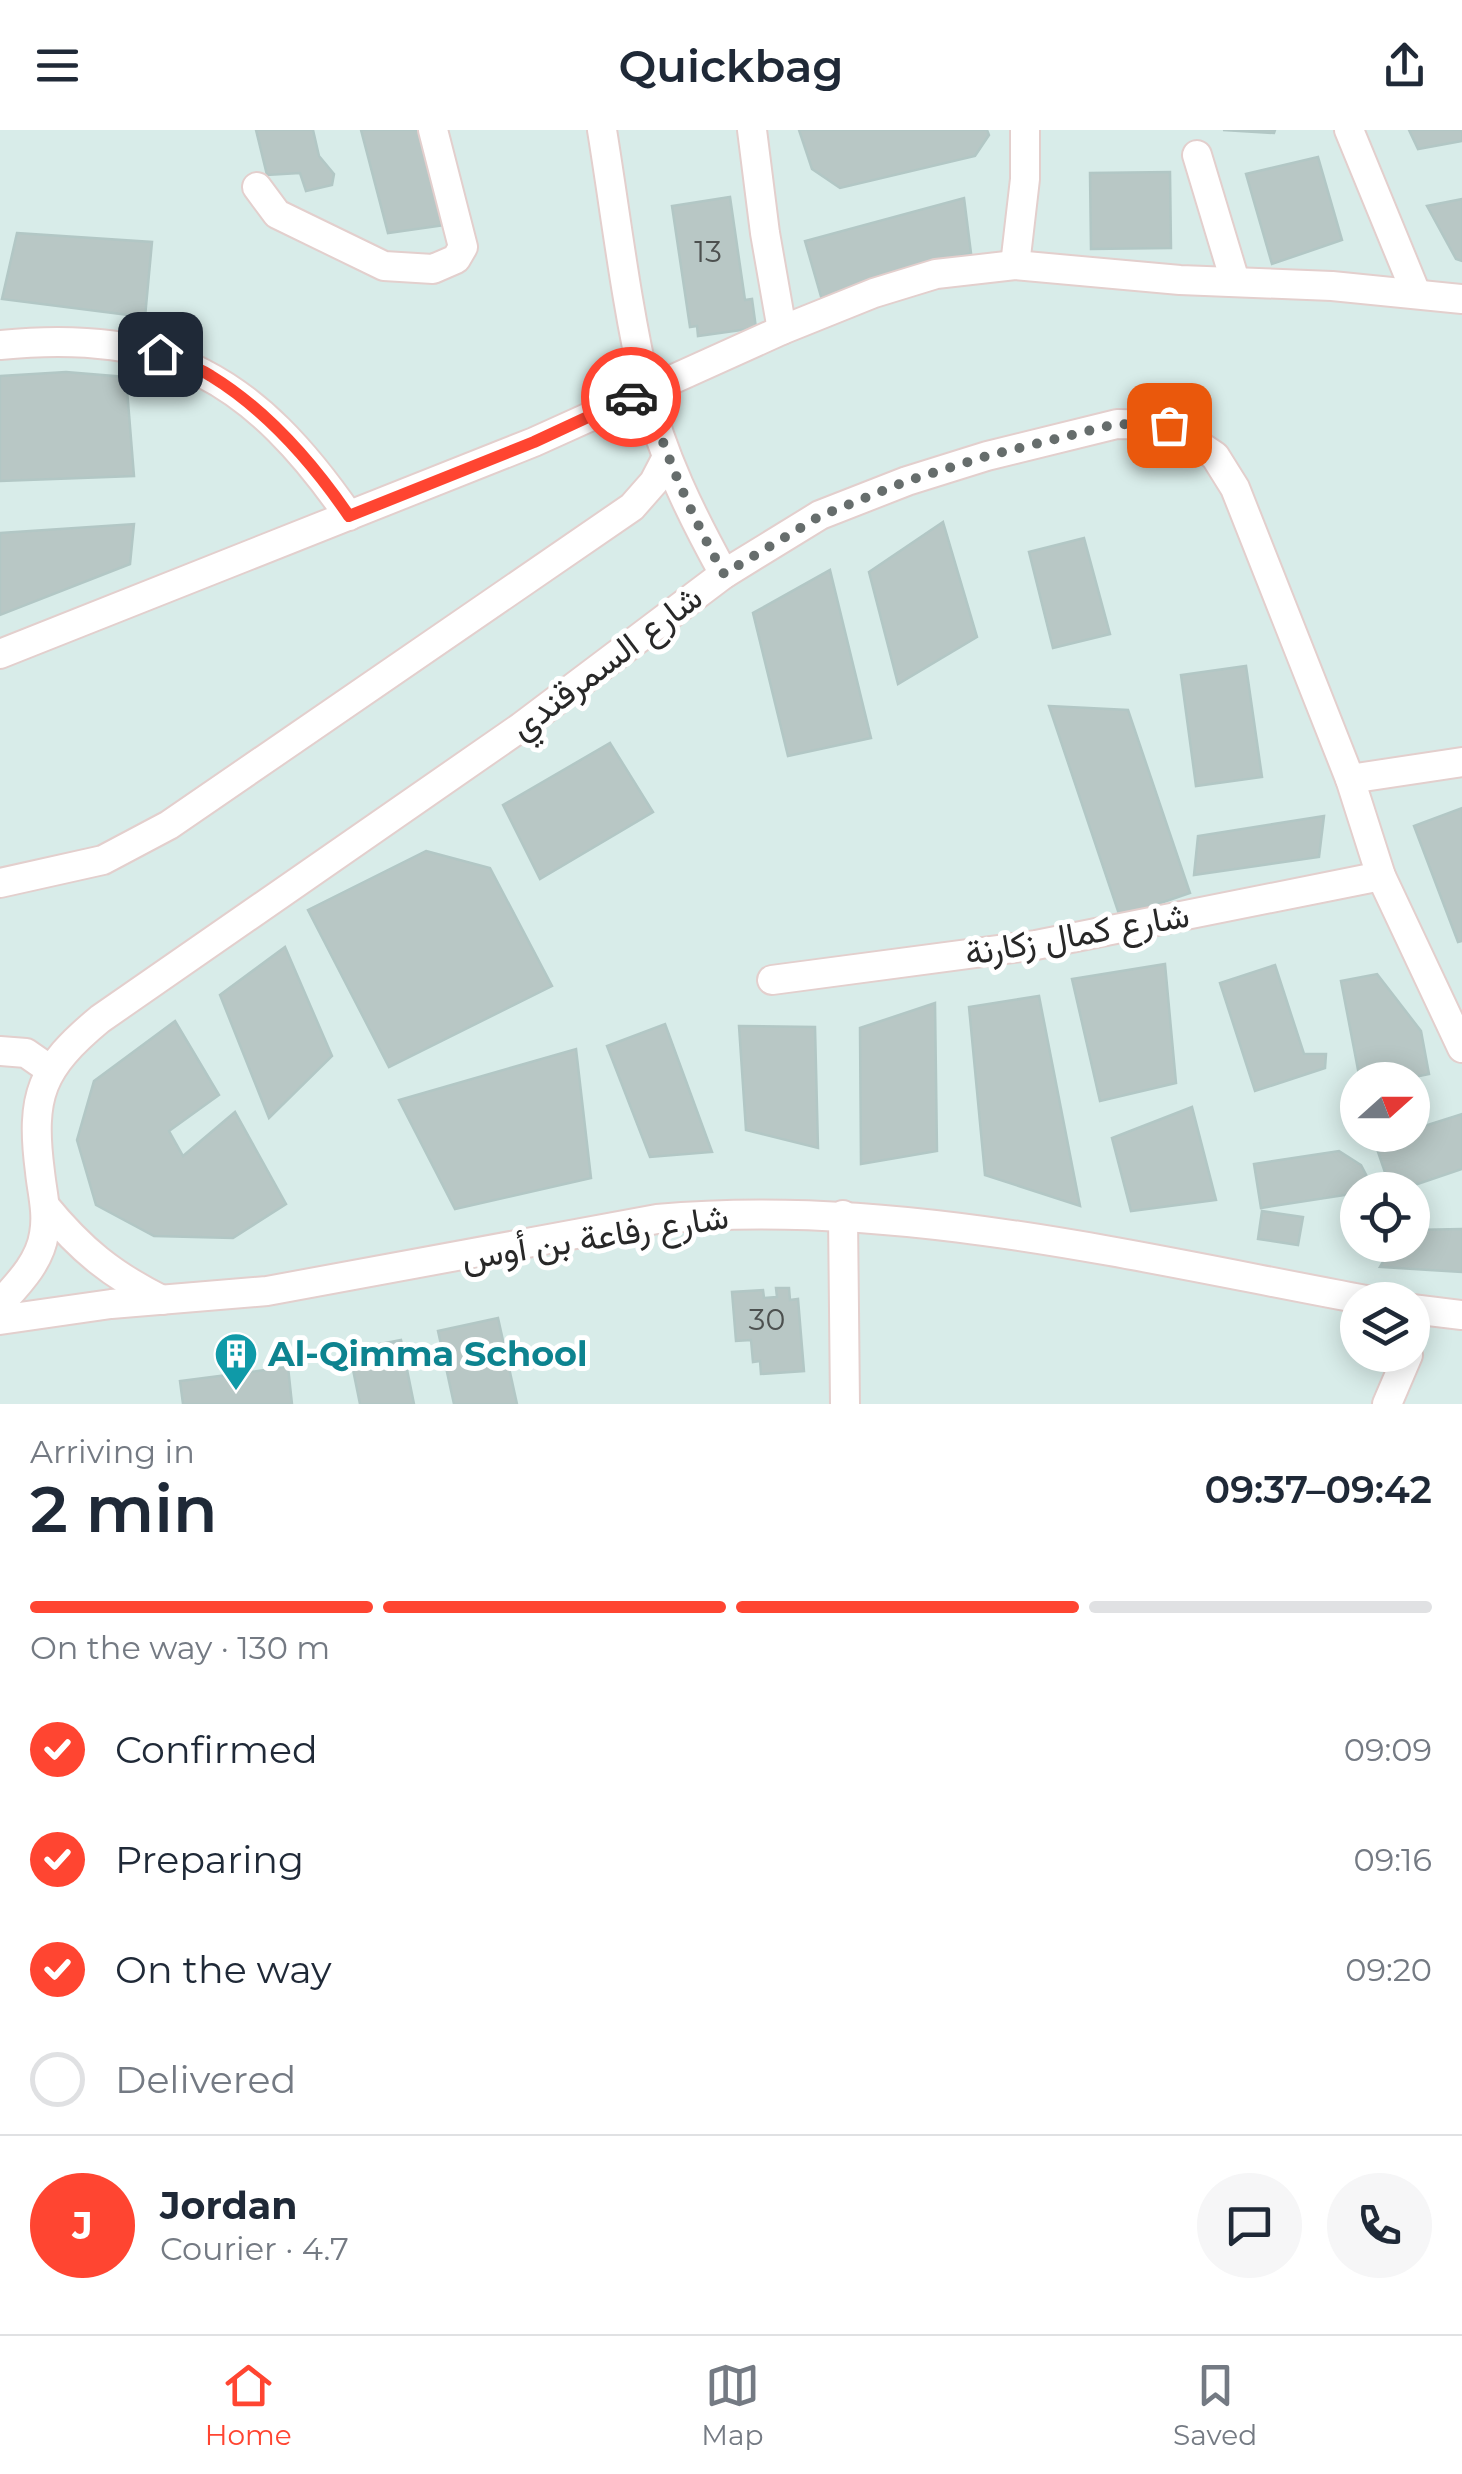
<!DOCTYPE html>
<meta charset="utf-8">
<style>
body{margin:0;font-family:Montserrat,Vazirmatn,sans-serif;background:#f6f6f7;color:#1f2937;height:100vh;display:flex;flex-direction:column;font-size:38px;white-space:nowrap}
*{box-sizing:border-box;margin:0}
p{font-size:32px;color:#747a83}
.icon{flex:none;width:55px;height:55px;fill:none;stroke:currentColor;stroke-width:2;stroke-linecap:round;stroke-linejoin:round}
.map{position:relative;height:1274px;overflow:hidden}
.details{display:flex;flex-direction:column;background:#fff;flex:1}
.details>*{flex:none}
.needle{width:65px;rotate:69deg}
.buttons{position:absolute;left:1340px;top:932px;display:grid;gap:20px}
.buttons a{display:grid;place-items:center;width:90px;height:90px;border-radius:50%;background:#fff;box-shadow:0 5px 25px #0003;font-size:50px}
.pin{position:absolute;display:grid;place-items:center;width:85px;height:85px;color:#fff;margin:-42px;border-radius:20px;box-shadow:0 5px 15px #0006}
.courier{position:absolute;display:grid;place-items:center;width:100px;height:100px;margin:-50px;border:8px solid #ff4531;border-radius:50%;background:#fff;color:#222;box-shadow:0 2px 12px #0007}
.head em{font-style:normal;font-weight:600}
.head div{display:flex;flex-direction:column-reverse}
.head{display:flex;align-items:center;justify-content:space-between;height:170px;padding:0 30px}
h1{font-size:65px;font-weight:600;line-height:75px}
.bar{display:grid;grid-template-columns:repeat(4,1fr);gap:15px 10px;align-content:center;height:120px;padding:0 30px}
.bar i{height:12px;border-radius:8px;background:#e0e1e3}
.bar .on{background:#ff4531}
.bar p{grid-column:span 4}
.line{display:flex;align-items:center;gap:25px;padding:0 30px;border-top:2px solid #e0e1e3}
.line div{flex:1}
.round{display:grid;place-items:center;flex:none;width:105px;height:105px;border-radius:52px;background:#f6f6f7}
ol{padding:0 30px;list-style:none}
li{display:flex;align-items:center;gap:30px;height:110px}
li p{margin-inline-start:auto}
li .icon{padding:10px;border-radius:50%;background:#ff4531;color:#fff;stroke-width:4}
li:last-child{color:#747a83}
li i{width:55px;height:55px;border:5px solid #e0e1e3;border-radius:50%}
header{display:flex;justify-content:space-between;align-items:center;height:130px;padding:0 30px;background:#fff;font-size:45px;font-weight:600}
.menu{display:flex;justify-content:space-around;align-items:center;height:140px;border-top:2px solid #e0e1e3;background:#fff;font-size:28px;color:#747a83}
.menu a{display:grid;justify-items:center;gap:5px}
.menu .on{color:#ff4531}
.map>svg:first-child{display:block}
</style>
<header><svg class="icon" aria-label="menu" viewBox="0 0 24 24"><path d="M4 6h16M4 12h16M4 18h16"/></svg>Quickbag<svg class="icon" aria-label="share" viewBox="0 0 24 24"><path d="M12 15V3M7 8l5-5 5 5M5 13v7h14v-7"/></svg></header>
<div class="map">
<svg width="1462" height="1274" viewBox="0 0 1462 1274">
<rect width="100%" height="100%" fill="#d8ece9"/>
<g fill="#b8c7c5" stroke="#b2c7c5" stroke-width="2.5">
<path d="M256,0H313L319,26L334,44L332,55L306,61L300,43L267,45Z"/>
<path d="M361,0H421L445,95L388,103Z"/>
<path d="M799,0H987L989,5L975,26L840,58L812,39Z"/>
<path d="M1223,0H1275L1274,3Z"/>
<path d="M1409,0H1462V11L1418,19Z"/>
<path d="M1318,27L1342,110L1272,134L1246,44Z"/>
<path d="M1170,42L1171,118L1091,119L1090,43Z"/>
<path d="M730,67L745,170L752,169L756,198L698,206L697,196L690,197L672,76Z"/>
<path d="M964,68L971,123L822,170L805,111Z"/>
<path d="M1462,69V131L1456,129L1427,76Z"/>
<path d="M17,103L152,112L145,187L2,169Z"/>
<path d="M66,242L126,247L134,346L0,351V246Z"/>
<path d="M943,392L977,507L898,554L869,442Z"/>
<path d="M134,394L130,434L0,485V403Z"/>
<path d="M1084,408L1110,504L1053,518L1029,422Z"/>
<path d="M830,440L871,608L788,626L753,483Z"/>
<path d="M1246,536L1262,647L1196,656L1181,545Z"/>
<path d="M1049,576L1128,580L1190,763L1120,787Z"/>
<path d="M610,613L653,682L540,749L503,675Z"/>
<path d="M1462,678V811L1458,812L1414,696Z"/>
<path d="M1324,686L1319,727L1194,745L1198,706Z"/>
<path d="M426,721L490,738L552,856L389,937L308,780Z"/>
<path d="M285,817L332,926L269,988L220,865Z"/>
<path d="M1165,834L1176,953L1100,971L1072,849Z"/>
<path d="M1275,835L1304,924H1326L1325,938L1255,961L1220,853Z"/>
<path d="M1377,844L1421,901L1429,944L1400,950H1360L1341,851Z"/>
<path d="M1039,866L1080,1076L985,1045L969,877Z"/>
<path d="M935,873L937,1021L861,1034L860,898Z"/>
<path d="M175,891L219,965L169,1001L183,1026L235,982L286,1074L233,1108L154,1106L96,1075L77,1010L94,951Z"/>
<path d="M665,894L712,1022L650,1027L607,916Z"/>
<path d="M739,896L815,897L818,1018L746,1000Z"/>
<path d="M576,919L591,1048L455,1079L399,970Z"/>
<path d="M1192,977L1216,1070L1131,1081L1112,1008Z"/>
<path d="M1462,984V1039L1400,1060H1391L1375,1013L1399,1005H1412V1000Z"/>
<path d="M1339,1021L1361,1035L1374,1060H1358V1063L1261,1078L1254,1034Z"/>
<path d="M1262,1081L1303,1087L1298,1115L1258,1109Z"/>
<path d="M1462,1099V1142L1380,1137L1393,1115H1412V1100Z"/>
<path d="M776,1158H789L790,1170L798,1169L804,1241L761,1244L760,1231L753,1232L751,1210L736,1211L732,1162L763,1160L764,1168L777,1167Z"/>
<path d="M498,1188L517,1274H454L438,1201Z"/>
<path d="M401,1210L414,1274H360L349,1220Z"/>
<path d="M288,1237L292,1274H183L180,1251Z"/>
</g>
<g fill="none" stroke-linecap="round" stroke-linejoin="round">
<g stroke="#e3cfcd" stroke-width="32">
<g id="street">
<path d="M602,0C616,86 626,174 646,259C661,324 692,386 724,444"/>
<path d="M752,0L765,103L782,200"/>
<path d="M1349,0L1416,163"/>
<path d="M1197,25L1235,151"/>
<path d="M257,57L277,84L384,136L433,139L456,129L463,117L433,0"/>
<path d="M1015,135L1025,49V0"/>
<path d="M0,215C168,198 255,250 349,386"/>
<path d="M0,524L534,312L782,200L874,163L936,144L1015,135L1180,150L1332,156L1462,169"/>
<path d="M1350,649L1462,632"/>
<path d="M0,753L103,730L169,695L632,377L654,352L667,327"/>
<path d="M772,850L1036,815L1381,746"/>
<path d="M0,921L26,923L49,939"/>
<path d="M45,1076C81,1120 112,1145 162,1170"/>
<path d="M843,1085L845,1274"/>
<path d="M0,1174C18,1154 40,1132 44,1104C48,1083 42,1062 40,1042C30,965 41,938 100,889L521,597L724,444L820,385L907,351L987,326L1117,294L1169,295L1215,326L1235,358L1350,649L1381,746L1462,918"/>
<path d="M1412,1179L1462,1185"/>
<path d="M0,1190L111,1174L267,1161L657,1089C893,1067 1135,1127 1366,1170"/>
<path d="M1387,1274L1408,1225"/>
</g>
</g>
<use href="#street" stroke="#fff" stroke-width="28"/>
</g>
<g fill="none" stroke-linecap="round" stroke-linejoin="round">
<path stroke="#666d6c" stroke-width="10" stroke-dasharray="0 18" d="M631,267L646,260C665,325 691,385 724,444L820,386L907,351L987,326L1116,294L1169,295"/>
<path stroke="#ff4531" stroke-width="12" d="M160,224C177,231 196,236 211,246C268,281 312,332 349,386L534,312L631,267"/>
</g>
<defs>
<g id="building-pin" transform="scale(2.25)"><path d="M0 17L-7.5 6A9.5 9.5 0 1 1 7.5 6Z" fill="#0f9aa8" stroke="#fff"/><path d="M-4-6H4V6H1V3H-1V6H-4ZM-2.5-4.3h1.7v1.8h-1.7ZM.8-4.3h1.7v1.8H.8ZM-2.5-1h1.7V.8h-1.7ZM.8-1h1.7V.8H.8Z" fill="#fff"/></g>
</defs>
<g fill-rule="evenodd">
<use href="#building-pin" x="236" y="1224"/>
</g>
<g text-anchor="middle" stroke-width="10" stroke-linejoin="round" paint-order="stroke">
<g font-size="30" fill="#4c504f">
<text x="708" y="132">13</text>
<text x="767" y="1200">30</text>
</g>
<g font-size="35" fill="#282828" stroke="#fff">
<text transform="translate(606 532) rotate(-37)" y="12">شارع السمرقندي</text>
<text transform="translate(1077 804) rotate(-10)" y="12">شارع كمال زكارنة</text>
<text transform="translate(595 1107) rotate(-9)" y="12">شارع رفاعة بن أوس</text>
</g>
<g font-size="35" font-weight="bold" fill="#0d838f" stroke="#fff" text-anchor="start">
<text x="268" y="1236">Al-Qimma School</text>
</g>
</g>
</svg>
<div class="buttons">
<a><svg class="needle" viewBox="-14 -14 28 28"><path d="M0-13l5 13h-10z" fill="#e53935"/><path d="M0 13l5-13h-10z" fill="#747a83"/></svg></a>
<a><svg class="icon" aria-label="locate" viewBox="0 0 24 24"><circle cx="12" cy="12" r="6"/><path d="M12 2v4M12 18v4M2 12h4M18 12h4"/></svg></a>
<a><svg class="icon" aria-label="layers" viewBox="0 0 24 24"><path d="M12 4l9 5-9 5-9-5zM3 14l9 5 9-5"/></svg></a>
</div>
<div class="pin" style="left:1169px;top:295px;background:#ea580c"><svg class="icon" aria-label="bag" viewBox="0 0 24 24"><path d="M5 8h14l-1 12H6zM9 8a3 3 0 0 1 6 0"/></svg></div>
<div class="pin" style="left:160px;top:224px;background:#1f2937"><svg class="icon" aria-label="home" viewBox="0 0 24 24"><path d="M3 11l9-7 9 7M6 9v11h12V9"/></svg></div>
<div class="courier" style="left:631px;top:267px"><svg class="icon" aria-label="car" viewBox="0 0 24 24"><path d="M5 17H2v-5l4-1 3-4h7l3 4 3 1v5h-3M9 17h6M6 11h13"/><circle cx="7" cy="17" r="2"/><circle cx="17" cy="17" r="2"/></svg></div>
</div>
<section class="details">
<div class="head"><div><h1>2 min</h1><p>Arriving in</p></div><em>09:37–09:42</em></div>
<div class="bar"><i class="on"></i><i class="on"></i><i class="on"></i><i></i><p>On the way · 130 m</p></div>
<ol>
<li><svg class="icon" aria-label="check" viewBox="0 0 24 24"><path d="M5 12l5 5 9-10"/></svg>Confirmed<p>09:09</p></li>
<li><svg class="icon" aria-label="check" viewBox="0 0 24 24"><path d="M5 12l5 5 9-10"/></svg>Preparing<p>09:16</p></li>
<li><svg class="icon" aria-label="check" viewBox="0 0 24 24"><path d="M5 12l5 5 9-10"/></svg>On the way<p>09:20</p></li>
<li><i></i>Delivered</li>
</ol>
<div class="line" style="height:180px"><b class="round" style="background:#ff4531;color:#fff">J</b><div><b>Jordan</b><p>Courier · 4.7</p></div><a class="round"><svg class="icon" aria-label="chat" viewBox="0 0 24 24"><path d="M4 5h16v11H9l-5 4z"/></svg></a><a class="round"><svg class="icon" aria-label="phone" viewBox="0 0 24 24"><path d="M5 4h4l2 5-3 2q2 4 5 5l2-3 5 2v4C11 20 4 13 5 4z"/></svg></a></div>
</section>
<nav class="menu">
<a class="on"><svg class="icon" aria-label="home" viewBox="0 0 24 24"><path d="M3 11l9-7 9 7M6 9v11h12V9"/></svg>Home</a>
<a><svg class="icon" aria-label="map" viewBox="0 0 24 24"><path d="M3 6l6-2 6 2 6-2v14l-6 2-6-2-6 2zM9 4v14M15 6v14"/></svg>Map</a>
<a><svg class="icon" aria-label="saved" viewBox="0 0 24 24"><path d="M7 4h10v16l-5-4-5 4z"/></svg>Saved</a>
</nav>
